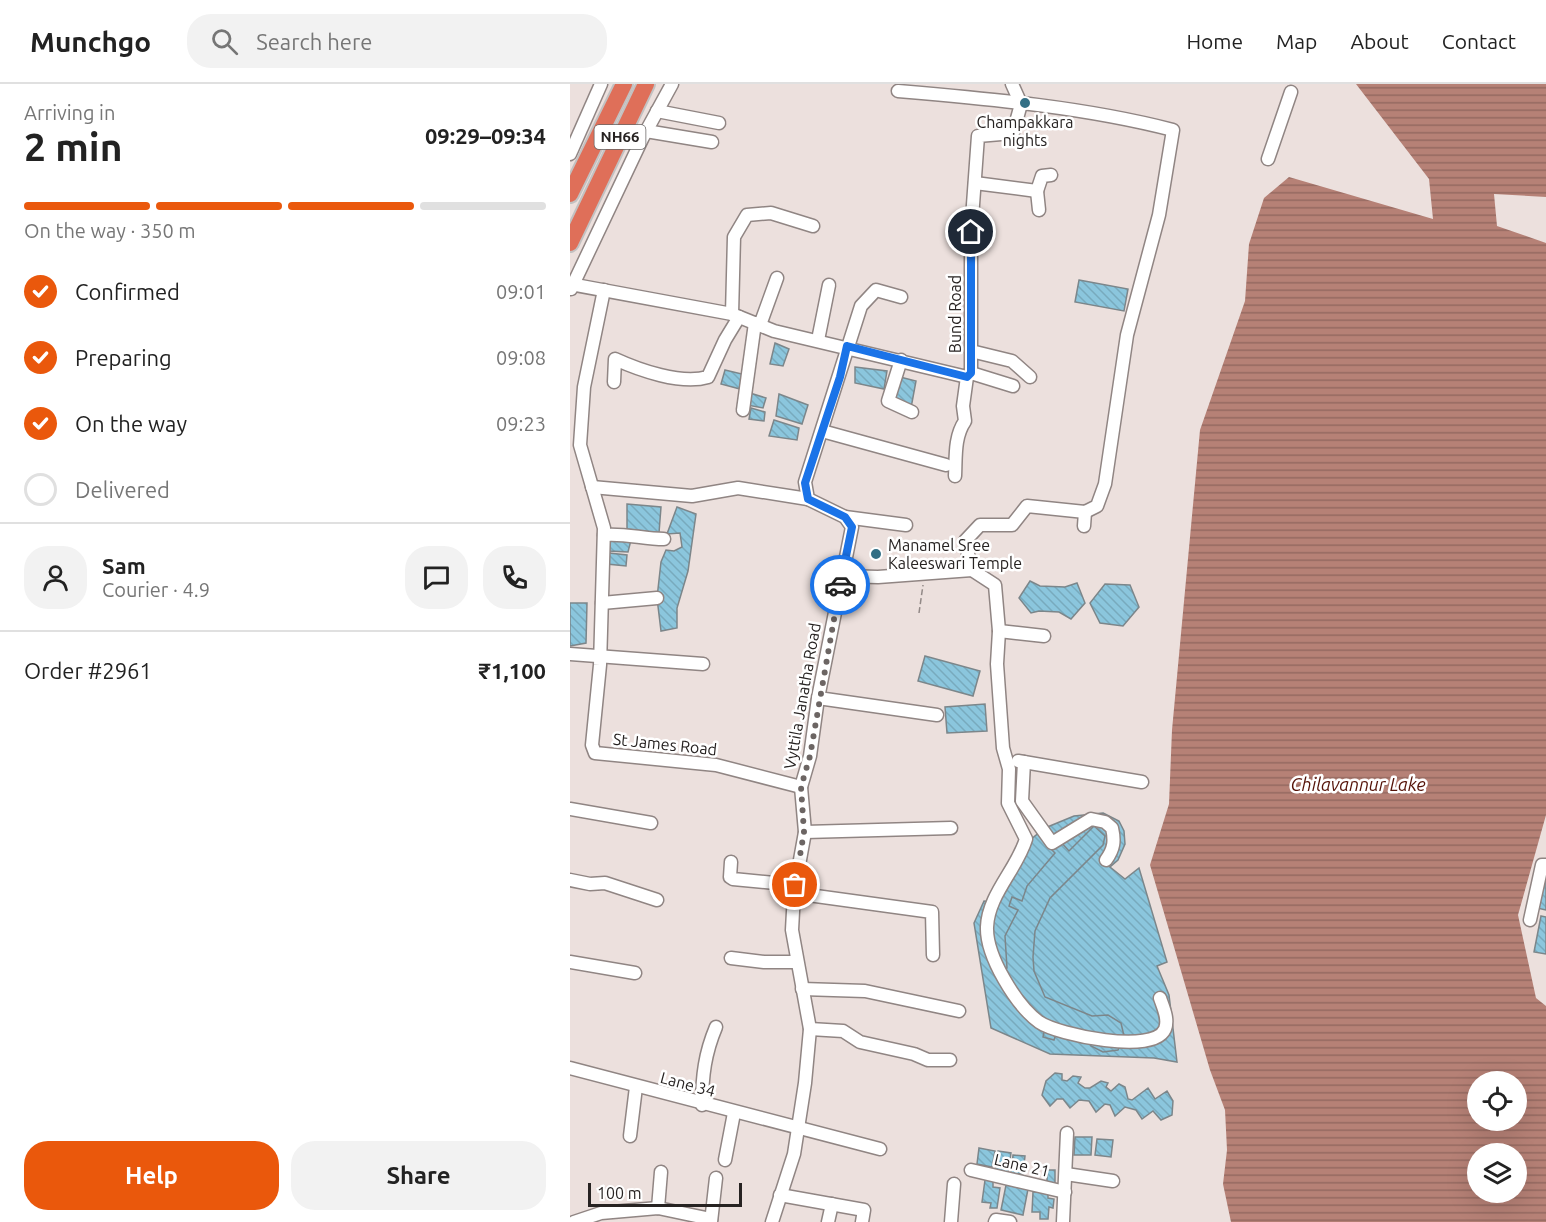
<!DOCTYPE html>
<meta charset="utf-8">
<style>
body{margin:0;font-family:Ubuntu,sans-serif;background:#f2f2f2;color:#222;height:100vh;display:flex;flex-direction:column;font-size:22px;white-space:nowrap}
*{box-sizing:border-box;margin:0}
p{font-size:20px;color:#767676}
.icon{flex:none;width:33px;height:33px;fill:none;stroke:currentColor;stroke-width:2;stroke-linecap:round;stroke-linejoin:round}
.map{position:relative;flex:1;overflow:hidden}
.panel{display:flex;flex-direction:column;background:#fff;width:570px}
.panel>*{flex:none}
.buttons{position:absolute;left:897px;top:987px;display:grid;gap:12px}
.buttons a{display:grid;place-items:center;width:60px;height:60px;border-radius:50%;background:#fff;box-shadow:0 6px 24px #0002;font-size:30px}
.scale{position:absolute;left:18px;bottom:15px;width:154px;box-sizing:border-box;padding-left:6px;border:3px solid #272322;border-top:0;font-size:16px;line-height:21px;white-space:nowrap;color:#272322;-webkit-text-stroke:4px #fff;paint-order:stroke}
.pin{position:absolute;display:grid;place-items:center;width:51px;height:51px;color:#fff;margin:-26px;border:3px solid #fff;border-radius:50%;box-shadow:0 2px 6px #0007}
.courier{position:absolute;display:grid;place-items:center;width:60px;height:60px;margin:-30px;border:4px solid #1a73e8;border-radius:50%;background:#fff;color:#222;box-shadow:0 2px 8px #0007}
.headline em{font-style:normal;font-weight:700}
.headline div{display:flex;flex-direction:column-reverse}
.headline{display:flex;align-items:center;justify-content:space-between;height:102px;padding:0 24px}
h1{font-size:39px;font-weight:700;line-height:45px}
.bar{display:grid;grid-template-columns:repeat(4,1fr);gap:9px 6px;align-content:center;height:72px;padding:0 24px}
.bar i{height:8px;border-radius:4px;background:#e0e0e0}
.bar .selected{background:#ea580c}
.bar p{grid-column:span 4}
.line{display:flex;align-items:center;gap:15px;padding:0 24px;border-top:2px solid #e0e0e0}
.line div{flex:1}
.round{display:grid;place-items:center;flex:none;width:63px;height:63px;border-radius:24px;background:#f2f2f2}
ol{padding:0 24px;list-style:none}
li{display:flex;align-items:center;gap:18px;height:66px}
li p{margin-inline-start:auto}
li .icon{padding:6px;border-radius:50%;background:#ea580c;color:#fff;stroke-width:4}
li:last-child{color:#767676}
li i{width:33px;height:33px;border:3px solid #e0e0e0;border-radius:50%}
.cta{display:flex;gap:12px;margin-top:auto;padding:12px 24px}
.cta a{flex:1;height:69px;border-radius:24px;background:#ea580c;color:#fff;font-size:24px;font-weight:700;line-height:69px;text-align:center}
.cta a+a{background:#f2f2f2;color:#222}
header{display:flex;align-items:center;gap:36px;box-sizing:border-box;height:84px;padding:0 30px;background:#fff;border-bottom:2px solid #e0e0e0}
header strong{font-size:28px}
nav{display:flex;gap:33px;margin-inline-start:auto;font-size:21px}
.search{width:420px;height:54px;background:#f2f2f2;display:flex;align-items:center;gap:15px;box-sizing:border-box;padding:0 21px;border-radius:24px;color:#767676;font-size:22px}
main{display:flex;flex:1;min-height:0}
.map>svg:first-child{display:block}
</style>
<header>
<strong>Munchgo</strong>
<div class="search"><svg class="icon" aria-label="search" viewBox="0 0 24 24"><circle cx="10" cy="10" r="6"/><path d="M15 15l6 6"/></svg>Search here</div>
<nav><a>Home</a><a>Map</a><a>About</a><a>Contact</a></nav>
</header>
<main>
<section class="panel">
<div class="headline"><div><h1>2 min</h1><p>Arriving in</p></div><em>09:29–09:34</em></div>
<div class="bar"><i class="selected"></i><i class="selected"></i><i class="selected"></i><i></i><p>On the way · 350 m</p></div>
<ol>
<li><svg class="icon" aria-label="check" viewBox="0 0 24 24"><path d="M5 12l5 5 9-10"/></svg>Confirmed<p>09:01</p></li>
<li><svg class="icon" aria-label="check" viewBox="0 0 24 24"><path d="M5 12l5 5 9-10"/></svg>Preparing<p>09:08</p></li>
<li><svg class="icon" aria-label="check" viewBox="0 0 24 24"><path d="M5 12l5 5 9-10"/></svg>On the way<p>09:23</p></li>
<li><i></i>Delivered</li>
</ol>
<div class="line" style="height:108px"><a class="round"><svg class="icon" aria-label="person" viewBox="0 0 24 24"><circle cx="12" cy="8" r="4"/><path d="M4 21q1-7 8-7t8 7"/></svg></a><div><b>Sam</b><p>Courier · 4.9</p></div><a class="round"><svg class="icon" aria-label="chat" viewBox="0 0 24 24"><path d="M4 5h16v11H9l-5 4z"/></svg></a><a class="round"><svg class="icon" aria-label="phone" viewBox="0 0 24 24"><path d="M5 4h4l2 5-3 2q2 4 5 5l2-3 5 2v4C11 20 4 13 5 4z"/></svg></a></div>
<div class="line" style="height:78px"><div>Order #2961</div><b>₹1,100</b></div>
<div class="cta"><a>Help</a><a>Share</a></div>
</section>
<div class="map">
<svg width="976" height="1138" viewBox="0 0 976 1138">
<defs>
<pattern id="water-rules" width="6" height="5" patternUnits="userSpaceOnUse" patternTransform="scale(1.5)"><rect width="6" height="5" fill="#b68176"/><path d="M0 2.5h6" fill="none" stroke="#946960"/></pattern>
<pattern id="building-back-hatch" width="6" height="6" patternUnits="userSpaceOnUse" patternTransform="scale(1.5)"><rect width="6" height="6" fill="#8bc6dd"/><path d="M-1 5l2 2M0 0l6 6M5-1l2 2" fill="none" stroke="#78aabd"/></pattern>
</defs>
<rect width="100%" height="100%" fill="#ece0dd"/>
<path fill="url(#water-rules)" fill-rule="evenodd" d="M786,0H976V113L924,110L927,142L976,159V731L948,831L966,914L976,922V1138H661L653,1100L657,1066L655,1026L640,986L580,781L599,720L602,646L630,346L675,217L679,160L694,114L719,93L863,135L859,95ZM908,998H946V1036H908ZM908,1070H946V1108H908Z"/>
<g fill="url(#building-back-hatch)" stroke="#7c868a" stroke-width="1.5">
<path d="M509,196L558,205L554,227L505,218Z"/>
<path d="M205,259L219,265L213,282L200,280Z"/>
<path d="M285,283L317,287L314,305L285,299Z"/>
<path d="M155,286L172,290L170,305L151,300Z"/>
<path d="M330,293L346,297L341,324L324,319Z"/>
<path d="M180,309L196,314L193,324L177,321Z"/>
<path d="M209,310L238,321L232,340L206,332Z"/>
<path d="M181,324L195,328L194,337L179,335Z"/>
<path d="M204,336L229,344L227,356L199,352Z"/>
<path d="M57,420L91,423L89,449L57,445Z"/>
<path d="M107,423L126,430L118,487L107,524V544L91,547L87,514L91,478L96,466L104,467L112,463L110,449L97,450Z"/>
<path d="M40,455L61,456L58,468L39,467Z"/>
<path d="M39,469L57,471L56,482L37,480Z"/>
<path d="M460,497L470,502L495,503L507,499L515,519L501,535L489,528L469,527L461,529L449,514Z"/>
<path d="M535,500L560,501L569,523L553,542L530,539L520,519Z"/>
<path d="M0,519H17L16,559L0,562Z"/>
<path d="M355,572L410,587L403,612L348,597Z"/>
<path d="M415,620L417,647L377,649L375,623Z"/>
<path d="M533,729L549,737L554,747L555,760L548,776L540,783L555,795L569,784L597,878L587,882L599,911L607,978L584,974L480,970L421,944L404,839L414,817L426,818L460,756L475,744L504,732Z"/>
<path d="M524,742L535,752L533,761L480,814L465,847L463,873L464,887L475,913L522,932L538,931L551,939L554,952L548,966L533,968L521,962L517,954L488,944L484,956L473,953L476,939L437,897L432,886L437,884L435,852L448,826L439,822L442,813L452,817L457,802L485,769L482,766L490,757L499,767Z"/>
<path d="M976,785V826L967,824Z"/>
<path d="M971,832L976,833V870L964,868Z"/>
<path d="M485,989L492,990V996L497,997L503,992L511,993L508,999L515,1004H520L531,997L538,999L536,1003L541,1007L549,1000L555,1003L558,1015L562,1016L578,1004L585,1015L597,1007L603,1017L602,1031L591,1036L583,1027L572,1035L566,1026L555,1023L545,1032L540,1021L535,1020L526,1028L519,1017L509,1016L500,1024L493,1015H487L480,1022L472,1011L476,997Z"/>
<path d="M505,1053H522L521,1071H504Z"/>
<path d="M527,1055L543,1056L541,1073L525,1071Z"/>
<path d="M409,1064L425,1067L422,1083L407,1080Z"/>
<path d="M428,1067L441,1069L438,1088L425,1086Z"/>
<path d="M443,1071L455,1072L453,1090L441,1089Z"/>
<path d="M477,1086H485V1100L477,1099Z"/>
<path d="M415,1096L423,1097V1103L430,1104L427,1124H420L421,1119L412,1118Z"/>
<path d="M436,1101L458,1105L453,1131L431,1126Z"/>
<path d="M463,1108H478V1114L484,1115L483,1124L479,1123L478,1135H470V1128H462Z"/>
</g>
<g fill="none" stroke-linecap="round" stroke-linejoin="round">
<g stroke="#908583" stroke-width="15">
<g id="minor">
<path d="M442,0L451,20"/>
<path d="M328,7C420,15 514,23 603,46L589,131L557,251L535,400L527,422L515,428L457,422L442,441H410L395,457L402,486L425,501L429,547L427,580L433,664L439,685L438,719L456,755C447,785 418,811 417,843C416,872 446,921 469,938C488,951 584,971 595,945C599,935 593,923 590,914"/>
<path d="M87,27L149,39"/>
<path d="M76,47L142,58"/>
<path d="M0,70L31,0"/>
<path d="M698,75L721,8"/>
<path d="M405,99L467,107L472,92L481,91"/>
<path d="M467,107L469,126"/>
<path d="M0,200L162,230L204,247L397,293L401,289V148L408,52L443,49L451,20"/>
<path d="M1,205L73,53L102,0"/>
<path d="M34,206L14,303L10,361L34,444L30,581L22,661L25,669L146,681L231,703"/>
<path d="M162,230L164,153L177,131L201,129L243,142"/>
<path d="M190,241L207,194"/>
<path d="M248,256L259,201"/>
<path d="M401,267L442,277L460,293"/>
<path d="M331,276L318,317L342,328"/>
<path d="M401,289L443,302"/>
<path d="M44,298L45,275C69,286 111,301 138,293L155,256L169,233"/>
<path d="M173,326L185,239"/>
<path d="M252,347L376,381"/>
<path d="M385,392C386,373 384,353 395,337L393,322L397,293"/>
<path d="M22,403L122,412L168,404L238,415"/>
<path d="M275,433L336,441"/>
<path d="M514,442L515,428"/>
<path d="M34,451C55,449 73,455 94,455"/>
<path d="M272,492L308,493L402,486"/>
<path d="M32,519L87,514"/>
<path d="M429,547L474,552"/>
<path d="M0,570L133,580"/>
<path d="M248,614L367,631"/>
<path d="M448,677L572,698"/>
<path d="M454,678L452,717L482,759L521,735L535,738L542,744C545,757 544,765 536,776"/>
<path d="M0,725L81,739"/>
<path d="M235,748L381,744"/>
<path d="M161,778L160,793L163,795L225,801"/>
<path d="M0,796L20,800L35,799L87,816"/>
<path d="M224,809L362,828L363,871"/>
<path d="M960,836L972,781H976"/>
<path d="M161,874L194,878H227"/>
<path d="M0,878L65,889"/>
<path d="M232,905L295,907L389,927"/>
<path d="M240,945L273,947L290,958L344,970L358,976H380"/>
<path d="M0,984L310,1065"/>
<path d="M132,1021C132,992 135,969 146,943"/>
<path d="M60,1052L66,1003"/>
<path d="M155,1076L164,1029"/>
<path d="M401,1086L495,1108"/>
<path d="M496,1090L543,1097"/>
<path d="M210,1111L294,1126L292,1138"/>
<path d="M88,1124L91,1088"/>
<path d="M4,1138L31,1129L88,1124L141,1135"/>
<path d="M141,1138L146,1094"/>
<path d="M202,1138L224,1070L235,999L240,945L222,846L224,809L235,748L231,703L240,672L248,614L282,443L275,433L238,415L235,398L291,222L306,206L331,213"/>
<path d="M258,1138L262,1120"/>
<path d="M381,1138L384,1100"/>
<path d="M425,1138L426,1136L440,1138"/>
<path d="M493,1138L497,1049"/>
</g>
</g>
<g stroke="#c3c1c1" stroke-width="20">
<g id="highway">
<path d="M0,110L54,0"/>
<path d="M0,159L76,0"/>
</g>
</g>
<path stroke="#928987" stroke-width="1.5" stroke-dasharray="6 3" stroke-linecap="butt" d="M349,529L353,501"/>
<use href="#minor" stroke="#fff" stroke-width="12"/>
<use href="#highway" stroke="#df6f59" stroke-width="16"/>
</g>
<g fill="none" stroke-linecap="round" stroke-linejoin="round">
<path stroke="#6c6563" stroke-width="6" stroke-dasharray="0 10.8" d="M225,801L234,748L231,703L240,672L270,501"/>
<path stroke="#1a73e8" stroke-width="8" d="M270,501L282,443L275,433L238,415L235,399L270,293L277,262L397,293L401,289V148"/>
</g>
<g fill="#326f85" stroke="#fff" stroke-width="2">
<circle cx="455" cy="19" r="6"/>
<circle cx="306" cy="470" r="6"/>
</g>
<g text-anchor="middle" stroke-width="5" stroke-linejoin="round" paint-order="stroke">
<rect fill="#fff" stroke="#686564" stroke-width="1.5" x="24.5" y="41" width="51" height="24" rx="4.5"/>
<g font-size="15" font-weight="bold" fill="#272322">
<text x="50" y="58">NH66</text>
</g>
<g font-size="16" fill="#272322" stroke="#fff">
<text x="455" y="44">Champakkara<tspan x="455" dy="18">nights</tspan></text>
<text x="318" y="467" text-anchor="start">Manamel Sree<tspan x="318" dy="18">Kaleeswari Temple</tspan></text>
</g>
<g font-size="16" fill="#272322" stroke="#fff">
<text transform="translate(385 230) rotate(-90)" y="6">Bund Road</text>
<text transform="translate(232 612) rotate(-80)" y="6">Vyttila Janatha Road</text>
<text transform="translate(95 660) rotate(6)" y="6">St James Road</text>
<text transform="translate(118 1000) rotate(15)" y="6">Lane 34</text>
<text transform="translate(452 1081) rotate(13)" y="6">Lane 21</text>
</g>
<g font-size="18" font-style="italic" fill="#551308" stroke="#fff">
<text x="788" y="707">Chilavannur Lake</text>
</g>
</g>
</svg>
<div class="buttons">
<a><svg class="icon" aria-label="locate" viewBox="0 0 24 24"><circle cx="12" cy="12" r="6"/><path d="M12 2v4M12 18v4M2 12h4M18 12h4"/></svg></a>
<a><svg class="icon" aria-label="layers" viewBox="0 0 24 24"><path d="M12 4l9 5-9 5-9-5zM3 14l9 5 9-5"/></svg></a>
</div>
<div class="scale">100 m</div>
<div class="pin" style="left:225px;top:801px;background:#ea580c"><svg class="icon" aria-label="bag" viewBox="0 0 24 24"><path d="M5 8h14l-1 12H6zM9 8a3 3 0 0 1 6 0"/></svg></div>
<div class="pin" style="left:401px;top:148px;background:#1f2937"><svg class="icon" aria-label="home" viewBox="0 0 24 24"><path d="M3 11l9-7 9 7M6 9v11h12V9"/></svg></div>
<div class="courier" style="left:270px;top:501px"><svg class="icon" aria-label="car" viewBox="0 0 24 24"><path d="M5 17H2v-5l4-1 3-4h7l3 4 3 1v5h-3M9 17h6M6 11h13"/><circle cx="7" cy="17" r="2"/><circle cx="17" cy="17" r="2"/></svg></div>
</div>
</main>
